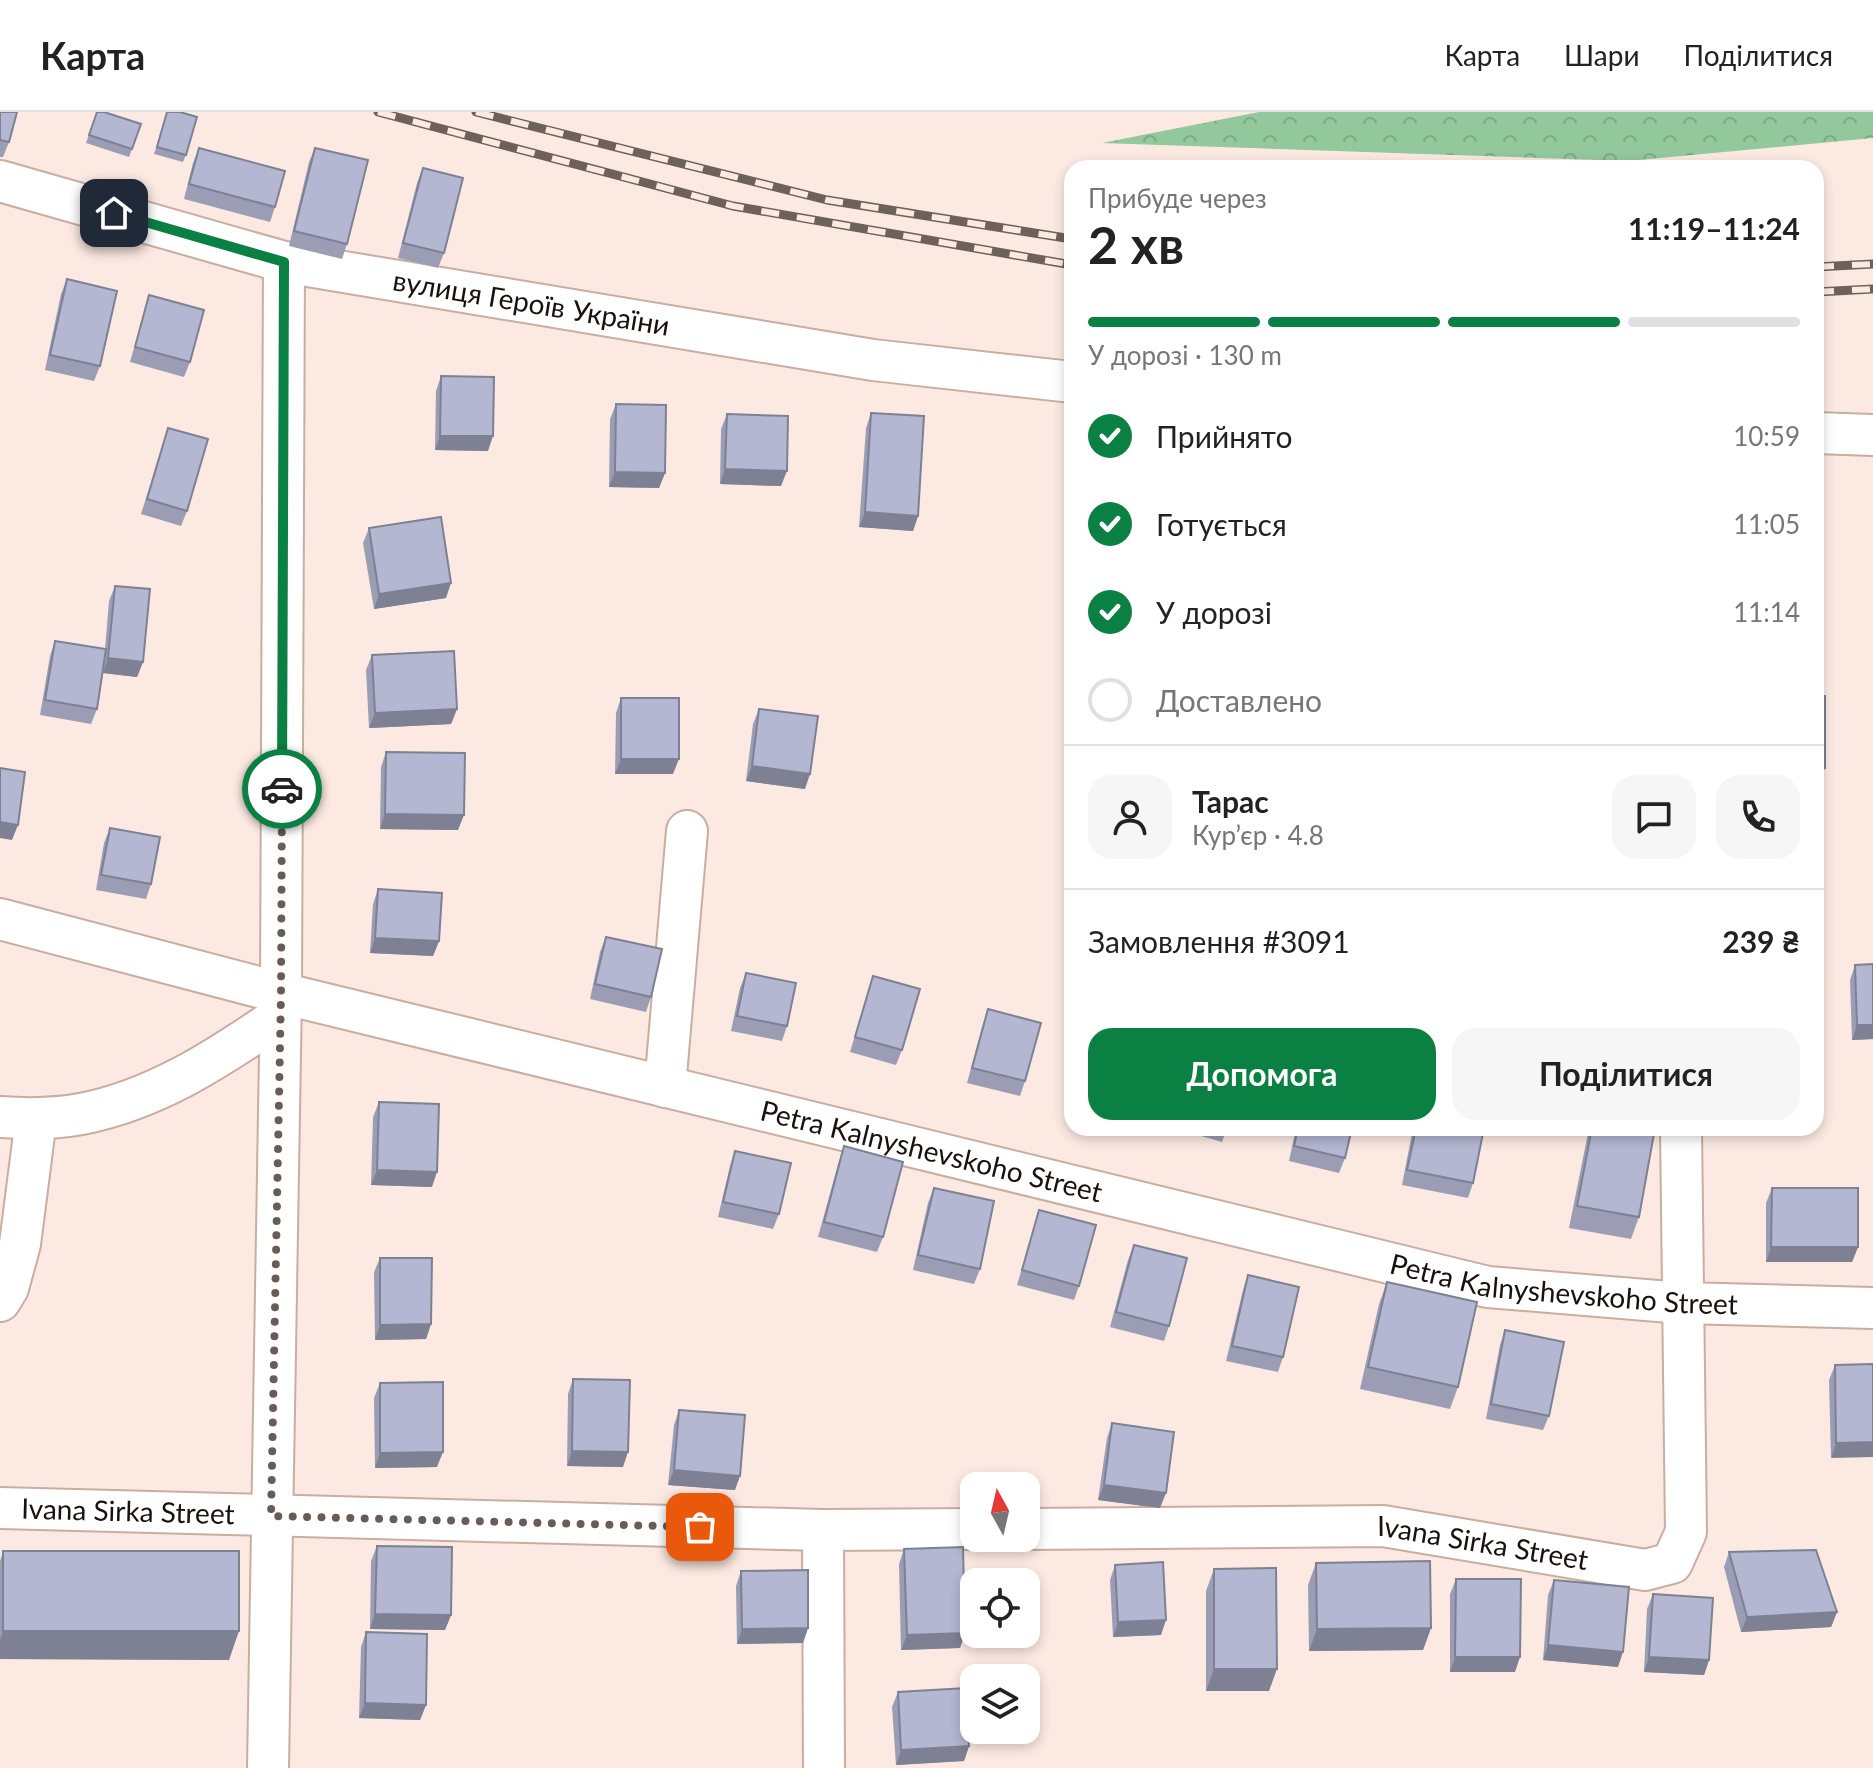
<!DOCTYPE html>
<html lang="uk">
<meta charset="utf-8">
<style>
body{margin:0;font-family:Lato,sans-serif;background:#f6f6f6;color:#222;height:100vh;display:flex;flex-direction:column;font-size:30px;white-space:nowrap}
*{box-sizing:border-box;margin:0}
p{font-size:26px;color:#767676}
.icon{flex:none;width:44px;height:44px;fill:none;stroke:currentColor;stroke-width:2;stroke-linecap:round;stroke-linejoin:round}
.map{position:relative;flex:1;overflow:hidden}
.details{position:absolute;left:1064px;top:48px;width:760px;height:976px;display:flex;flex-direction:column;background:#fff;border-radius:24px;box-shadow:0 4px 12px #0003}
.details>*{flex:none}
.needle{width:52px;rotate:352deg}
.tools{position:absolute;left:960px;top:1360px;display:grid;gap:16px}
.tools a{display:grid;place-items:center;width:80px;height:80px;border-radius:16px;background:#fff;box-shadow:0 4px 12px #0003;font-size:40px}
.pin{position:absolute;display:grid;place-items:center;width:68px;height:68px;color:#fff;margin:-34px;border-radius:16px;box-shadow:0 4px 12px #0006}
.courier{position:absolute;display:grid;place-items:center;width:80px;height:80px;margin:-40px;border:6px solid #0b8043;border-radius:50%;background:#fff;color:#222;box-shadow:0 2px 10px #0007}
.headline em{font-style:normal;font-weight:700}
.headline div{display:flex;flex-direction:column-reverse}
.headline{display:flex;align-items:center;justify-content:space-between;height:136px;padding:0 24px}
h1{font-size:52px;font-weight:700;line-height:60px}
.bar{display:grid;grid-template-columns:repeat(4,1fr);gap:12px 8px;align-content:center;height:96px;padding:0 24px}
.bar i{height:10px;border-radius:6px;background:#e0e0e0}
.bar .on{background:#0b8043}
.bar p{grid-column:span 4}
.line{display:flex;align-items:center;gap:20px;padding:0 24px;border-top:2px solid #e0e0e0}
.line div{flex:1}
.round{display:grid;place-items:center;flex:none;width:84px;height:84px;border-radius:24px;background:#f6f6f6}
ol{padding:0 24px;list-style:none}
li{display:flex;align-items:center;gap:24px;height:88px}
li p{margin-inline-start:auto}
li .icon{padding:8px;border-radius:50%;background:#0b8043;color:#fff;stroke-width:4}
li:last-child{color:#767676}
li i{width:44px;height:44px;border:4px solid #e0e0e0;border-radius:50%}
.cta{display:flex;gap:16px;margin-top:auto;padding:16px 24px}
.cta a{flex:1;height:92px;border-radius:24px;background:#0b8043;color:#fff;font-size:32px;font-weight:700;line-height:92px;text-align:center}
.cta a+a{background:#f6f6f6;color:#222}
header{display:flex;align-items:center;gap:48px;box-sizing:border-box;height:112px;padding:0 40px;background:#fff;border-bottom:2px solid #e0e0e0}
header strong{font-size:38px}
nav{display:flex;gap:44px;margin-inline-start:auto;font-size:28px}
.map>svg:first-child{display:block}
</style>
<header>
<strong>Карта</strong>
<nav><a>Карта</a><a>Шари</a><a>Поділитися</a></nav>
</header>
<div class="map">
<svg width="1873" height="1656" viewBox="0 0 1873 1656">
<defs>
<pattern id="forest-crowns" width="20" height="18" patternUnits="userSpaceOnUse" patternTransform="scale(2)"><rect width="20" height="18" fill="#92c89b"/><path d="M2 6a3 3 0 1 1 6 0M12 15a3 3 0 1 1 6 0" fill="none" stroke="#7dab84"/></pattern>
</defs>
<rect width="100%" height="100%" fill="#fceae2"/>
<path fill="url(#forest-crowns)" d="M1259,0H1873V26L1628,49L1102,31Z"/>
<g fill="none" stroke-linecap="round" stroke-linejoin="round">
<g stroke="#caada0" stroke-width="44">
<g id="minor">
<path id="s1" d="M0,69L284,150L873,248L1072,270"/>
<path d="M1816,321L1873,323"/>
<path id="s2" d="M0,807L281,881L1488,1175L1682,1191L1873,1196"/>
<path d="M665,975L687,719"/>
<path d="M0,1005C27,1007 54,1007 81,1002C155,988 219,946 280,904"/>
<path d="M0,1189L8,1176L20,1132L36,1007"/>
<path id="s3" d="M0,1396L823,1418L974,1417"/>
<path id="s4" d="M1026,1417L1383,1414L1645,1458L1672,1451L1686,1420L1681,1016"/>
<path d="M823,1418L824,1656"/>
<path d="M268,1656L281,881L284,150"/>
</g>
</g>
<use href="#minor" stroke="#fff" stroke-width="40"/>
<g stroke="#6e615c" stroke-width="9">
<g id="rail">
<path d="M378,0L733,94L1072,153"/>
<path d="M476,0L827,88L1072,127"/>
<path d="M1816,155L1873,152"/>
<path d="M1816,180L1873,177"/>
</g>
</g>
<use href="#rail" stroke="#fceae2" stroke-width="6" stroke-dasharray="18" stroke-linecap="butt"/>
</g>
<g fill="#9b9db5">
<path d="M0,0L9,30L3,45H0Z"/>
<path d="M97,0L141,12L129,45L86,31Z"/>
<path d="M167,0L186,43L183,50L154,42Z"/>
<path d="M199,36L275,95L270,110L184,87L193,51Z"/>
<path d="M315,36L347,132L342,147L289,134L309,50Z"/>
<path d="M423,56L444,141L438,156L398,146L417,71Z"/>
<path d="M67,167L100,254L94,269L45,258L61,182Z"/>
<path d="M149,183L190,250L184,265L130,250Z"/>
<path d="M441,264L488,339L435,338L436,279Z"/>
<path d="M616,292L665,361L659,376L609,375L610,307Z"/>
<path d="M871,301L918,404L913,419L859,415L866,316Z"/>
<path d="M727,302L781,374L720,372L721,317Z"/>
<path d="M168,316L187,399L181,414L141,402Z"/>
<path d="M369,416L446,486L374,497L363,431Z"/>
<path d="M115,474L143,550L137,565L103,561L97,597L91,612L40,603L50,544L55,529L105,537L109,489Z"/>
<path d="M372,543L457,597L451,612L369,616L366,558Z"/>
<path d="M621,586L673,662H615L616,601Z"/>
<path d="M759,597L805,677L746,669L753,612Z"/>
<path d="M386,640L458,718L380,717L381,655Z"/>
<path d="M110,716L151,772L146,787L96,778L104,731Z"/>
<path d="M378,777L439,829L433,844L370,841L373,792Z"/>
<path d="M606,825L651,885L646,900L590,887L600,840Z"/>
<path d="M1873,852V927L1852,928L1850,868L1855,853Z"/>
<path d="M746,861L787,914L782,929L731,919L740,876Z"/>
<path d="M873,864L902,938L896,953L850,940Z"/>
<path d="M988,897L1025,969L1020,984L967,971L983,912Z"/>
<path d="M379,990L432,1075L371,1073L373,1005Z"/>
<path d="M1173,1016H1227L1222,1030Z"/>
<path d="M1296,1016H1352L1345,1046L1339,1061L1289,1049Z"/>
<path d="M1413,1016H1484L1473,1071L1468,1086L1402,1073Z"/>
<path d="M1589,1016H1655L1639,1105L1631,1127L1569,1116Z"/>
<path d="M844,1034L883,1125L877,1140L818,1125L839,1049Z"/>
<path d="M735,1039L779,1102L773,1117L718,1105L730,1054Z"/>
<path d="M934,1076L980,1157L974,1172L913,1158L928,1091Z"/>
<path d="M1772,1076L1858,1135L1852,1150H1766V1091Z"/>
<path d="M1039,1098L1079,1174L1074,1188L1017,1173Z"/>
<path d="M1134,1133L1169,1214L1164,1229L1110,1215L1128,1148Z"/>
<path d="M380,1146L431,1212L426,1227L375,1228L374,1160Z"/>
<path d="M1248,1163L1283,1245L1278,1260L1226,1249L1243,1178Z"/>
<path d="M1387,1170L1458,1275L1450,1297L1360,1277L1379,1192Z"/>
<path d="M1505,1218L1549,1304L1543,1318L1486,1307L1500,1233Z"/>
<path d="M1873,1252L1831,1346L1829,1268L1835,1253Z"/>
<path d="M573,1267L623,1355L567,1354L568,1282Z"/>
<path d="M380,1271L437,1355L375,1356L374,1286Z"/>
<path d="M679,1298L735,1378L668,1373L674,1313Z"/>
<path d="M1112,1311L1160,1396L1098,1388L1107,1326Z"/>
<path d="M377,1434L451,1503L445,1518L370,1517L371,1449Z"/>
<path d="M904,1437L965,1521L960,1536L901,1538L899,1452Z"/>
<path d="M3,1439L229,1548L0,1547V1449Z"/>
<path d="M1729,1440L1837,1500L1831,1515L1741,1520L1724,1455Z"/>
<path d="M1316,1451L1431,1516L1423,1538L1309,1539L1308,1473Z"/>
<path d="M1115,1453L1161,1523L1113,1525L1110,1468Z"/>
<path d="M1214,1457L1269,1579H1206V1479Z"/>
<path d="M741,1459L808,1516L803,1531L737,1532L736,1474Z"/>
<path d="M1456,1467L1515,1560H1450V1482Z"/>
<path d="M1554,1468L1618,1555L1543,1548L1548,1483Z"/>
<path d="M1653,1482L1709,1548L1704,1563L1644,1560L1647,1497Z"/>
<path d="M366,1520L426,1593L420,1608L359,1606L361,1535Z"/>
<path d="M898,1580L969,1634L964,1649L896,1653L892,1595Z"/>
</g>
<g fill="#7e8093">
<path d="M440,324H493L488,339L435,338Z"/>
<path d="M725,357L787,359L781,374L720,372Z"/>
<path d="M615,360L665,361L659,376L609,375Z"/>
<path d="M865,400L918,404L913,419L859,415Z"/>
<path d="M451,471L446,486L374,497L379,482Z"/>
<path d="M108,546L143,550L137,565L103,561Z"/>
<path d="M457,597L451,612L369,616L375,601Z"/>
<path d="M621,647H679L673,662H615Z"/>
<path d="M752,654L810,662L805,677L746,669Z"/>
<path d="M1816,656H1825L1819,671H1816Z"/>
<path d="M385,702L464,703L458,718L380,717Z"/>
<path d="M0,710L18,713L12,728L0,726Z"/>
<path d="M375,826L439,829L433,844L370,841Z"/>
<path d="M1857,913H1873V927L1852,928Z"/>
<path d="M377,1058L437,1060L432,1075L371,1073Z"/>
<path d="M1771,1135H1858L1852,1150H1766Z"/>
<path d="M431,1212L426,1227L375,1228L380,1213Z"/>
<path d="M1873,1330V1345L1831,1346L1836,1331Z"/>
<path d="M572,1339L628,1340L623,1355L567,1354Z"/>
<path d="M443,1340L437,1355L375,1356L380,1341Z"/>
<path d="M674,1358L740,1364L735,1378L668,1373Z"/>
<path d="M1104,1373L1166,1381L1160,1396L1098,1388Z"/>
<path d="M1837,1500L1831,1515L1741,1520L1747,1505Z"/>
<path d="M375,1502L451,1503L445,1518L370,1517Z"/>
<path d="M1166,1508L1161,1523L1113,1525L1118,1510Z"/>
<path d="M808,1516L803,1531L737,1532L742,1517Z"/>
<path d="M1431,1516L1423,1538L1309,1539L1317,1517Z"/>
<path d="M3,1519H239L229,1548L0,1547V1528Z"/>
<path d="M965,1521L960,1536L901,1538L907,1523Z"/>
<path d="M1548,1533L1623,1540L1618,1555L1543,1548Z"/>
<path d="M1455,1545H1520L1515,1560H1450Z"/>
<path d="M1649,1545L1709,1548L1704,1563L1644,1560Z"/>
<path d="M1214,1557H1277L1269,1579H1206Z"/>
<path d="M365,1591L426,1593L420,1608L359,1606Z"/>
<path d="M969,1634L964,1649L896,1653L901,1638Z"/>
</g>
<g fill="#b4b7d2" stroke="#7e8093" stroke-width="2">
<path d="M0,0H17L9,30L0,28Z"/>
<path d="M97,0H104L141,12L132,37L89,23Z"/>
<path d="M167,0H180L197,5L186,43L157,35Z"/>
<path d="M199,36L285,59L275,95L189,72Z"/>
<path d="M315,36L368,48L347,132L294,119Z"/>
<path d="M423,56L463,66L444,141L403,131Z"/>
<path d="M67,167L117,179L100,254L50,243Z"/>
<path d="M149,183L204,198L190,250L135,235Z"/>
<path d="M441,264L494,265L493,324H440Z"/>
<path d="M616,292L666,293L665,361L615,360Z"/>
<path d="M871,301L924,304L918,404L865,400Z"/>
<path d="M727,302L788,304L787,359L725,357Z"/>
<path d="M168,316L208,327L187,399L147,387Z"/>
<path d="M441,405L451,471L379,482L369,416Z"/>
<path d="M115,474L150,477L143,550L108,546Z"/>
<path d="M55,529L106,537L97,597L45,588Z"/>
<path d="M454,539L457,597L375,601L372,543Z"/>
<rect x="1816" y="584" width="9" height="72"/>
<rect x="621" y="586" width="58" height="61"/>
<path d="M759,597L818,604L810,662L752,654Z"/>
<path d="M386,640L465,641L464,703L385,702Z"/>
<path d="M0,656L25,660L18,713L0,710Z"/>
<path d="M110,716L160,725L151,772L101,763Z"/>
<path d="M378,777L442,781L439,829L375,826Z"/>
<path d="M606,825L662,837L651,885L595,872Z"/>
<path d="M1873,852V913H1857L1855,853Z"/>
<path d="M746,861L796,871L787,914L737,904Z"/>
<path d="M873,864L920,877L902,938L855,925Z"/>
<path d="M988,897L1041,911L1025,969L972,956Z"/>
<path d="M379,990L439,992L437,1060L377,1058Z"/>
<path d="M1298,1016H1352L1345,1046L1294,1034Z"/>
<path d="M1416,1016H1484L1473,1071L1407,1058Z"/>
<path d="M1592,1016H1655L1639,1105L1577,1094Z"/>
<path d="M844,1034L903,1050L883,1125L824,1110Z"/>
<path d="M735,1039L791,1051L779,1102L723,1090Z"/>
<path d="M934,1076L994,1089L980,1157L918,1143Z"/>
<path d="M1772,1076H1858V1135H1771Z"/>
<path d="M1039,1098L1096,1113L1079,1174L1022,1158Z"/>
<path d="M1134,1133L1187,1146L1169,1214L1116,1200Z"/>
<path d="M380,1146H432L431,1212L380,1213Z"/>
<path d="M1248,1163L1299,1175L1283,1245L1232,1234Z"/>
<path d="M1387,1170L1477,1190L1458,1275L1368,1255Z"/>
<path d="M1505,1218L1564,1230L1549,1304L1491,1292Z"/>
<path d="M1873,1252V1330L1836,1331L1835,1253Z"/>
<path d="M573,1267L630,1268L628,1340L572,1339Z"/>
<path d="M443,1270V1340L380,1341V1271Z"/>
<path d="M679,1298L745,1303L740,1364L674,1358Z"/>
<path d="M1112,1311L1174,1320L1166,1381L1104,1373Z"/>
<path d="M377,1434L452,1435L451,1503L375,1502Z"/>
<path d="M963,1435L965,1521L907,1523L904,1437Z"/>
<path d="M1816,1438L1837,1500L1747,1505L1729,1440Z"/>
<rect x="3" y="1439" width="236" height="80"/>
<path d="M1430,1449L1431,1516L1317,1517L1316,1451Z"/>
<path d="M1163,1450L1166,1508L1118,1510L1115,1453Z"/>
<path d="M1276,1456L1277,1557H1214V1457Z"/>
<path d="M808,1458V1516L742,1517L741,1459Z"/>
<path d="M1456,1467H1521L1520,1545H1455Z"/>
<path d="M1554,1468L1629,1475L1623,1540L1548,1533Z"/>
<path d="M1653,1482L1713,1486L1709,1548L1649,1545Z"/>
<path d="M366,1520L427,1522L426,1593L365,1591Z"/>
<path d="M966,1576L969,1634L901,1638L898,1580Z"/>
</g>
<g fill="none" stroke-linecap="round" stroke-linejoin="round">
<path stroke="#695c57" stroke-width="8" stroke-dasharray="0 14.4" d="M282,677L281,881L271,1404L700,1415"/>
<path stroke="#0b8043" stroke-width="10" d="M114,101L284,150L282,677"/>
</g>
<g text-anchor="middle" stroke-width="7" stroke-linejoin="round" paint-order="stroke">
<g font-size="28" fill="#1a100c" stroke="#fceae2">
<text dy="10" stroke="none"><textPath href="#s1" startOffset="546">вулиця Героїв України</textPath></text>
<text dy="10" stroke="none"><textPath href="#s2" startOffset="960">Petra Kalnyshevskoho Street</textPath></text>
<text dy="10" stroke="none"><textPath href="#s2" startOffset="1608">Petra Kalnyshevskoho Street</textPath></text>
<text dy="10" stroke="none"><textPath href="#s3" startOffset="128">Ivana Sirka Street</textPath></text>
<text dy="10" stroke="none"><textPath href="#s4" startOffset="458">Ivana Sirka Street</textPath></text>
</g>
</g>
</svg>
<div class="tools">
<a><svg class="needle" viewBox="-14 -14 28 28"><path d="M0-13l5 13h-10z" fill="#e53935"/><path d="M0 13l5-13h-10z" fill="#767676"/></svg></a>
<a><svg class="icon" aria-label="locate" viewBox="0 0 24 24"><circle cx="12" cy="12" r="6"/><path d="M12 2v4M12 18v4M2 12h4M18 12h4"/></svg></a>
<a><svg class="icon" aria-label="layers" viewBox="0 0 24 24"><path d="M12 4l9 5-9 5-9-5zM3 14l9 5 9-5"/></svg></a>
</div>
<div class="pin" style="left:700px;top:1415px;background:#ea580c"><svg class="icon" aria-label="bag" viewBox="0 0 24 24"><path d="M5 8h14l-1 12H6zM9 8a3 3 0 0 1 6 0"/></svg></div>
<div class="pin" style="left:114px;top:101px;background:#1f2937"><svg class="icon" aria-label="home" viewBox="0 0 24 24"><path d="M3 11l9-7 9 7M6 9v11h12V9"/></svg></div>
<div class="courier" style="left:282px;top:677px"><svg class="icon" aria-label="car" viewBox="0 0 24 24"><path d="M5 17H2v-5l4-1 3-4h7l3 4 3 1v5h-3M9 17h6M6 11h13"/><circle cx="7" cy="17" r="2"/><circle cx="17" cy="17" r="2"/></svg></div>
<section class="details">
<div class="headline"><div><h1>2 хв</h1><p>Прибуде через</p></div><em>11:19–11:24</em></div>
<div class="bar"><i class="on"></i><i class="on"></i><i class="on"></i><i></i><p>У дорозі · 130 m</p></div>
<ol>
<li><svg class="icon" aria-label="check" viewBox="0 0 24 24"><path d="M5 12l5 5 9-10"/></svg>Прийнято<p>10:59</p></li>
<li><svg class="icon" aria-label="check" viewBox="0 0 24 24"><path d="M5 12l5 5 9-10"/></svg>Готується<p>11:05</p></li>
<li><svg class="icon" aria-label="check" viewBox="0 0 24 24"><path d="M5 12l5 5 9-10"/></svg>У дорозі<p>11:14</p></li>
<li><i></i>Доставлено</li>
</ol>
<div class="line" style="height:144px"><a class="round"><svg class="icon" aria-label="person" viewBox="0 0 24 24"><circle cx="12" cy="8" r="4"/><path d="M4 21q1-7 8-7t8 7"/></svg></a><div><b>Тарас</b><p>Кур’єр · 4.8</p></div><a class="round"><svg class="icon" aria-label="chat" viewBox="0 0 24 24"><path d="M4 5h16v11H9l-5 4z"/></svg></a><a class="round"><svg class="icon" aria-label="phone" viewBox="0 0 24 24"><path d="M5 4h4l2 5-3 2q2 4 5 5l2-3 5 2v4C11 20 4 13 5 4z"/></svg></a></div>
<div class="line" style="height:104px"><div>Замовлення #3091</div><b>239 ₴</b></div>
<div class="cta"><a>Допомога</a><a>Поділитися</a></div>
</section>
</div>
